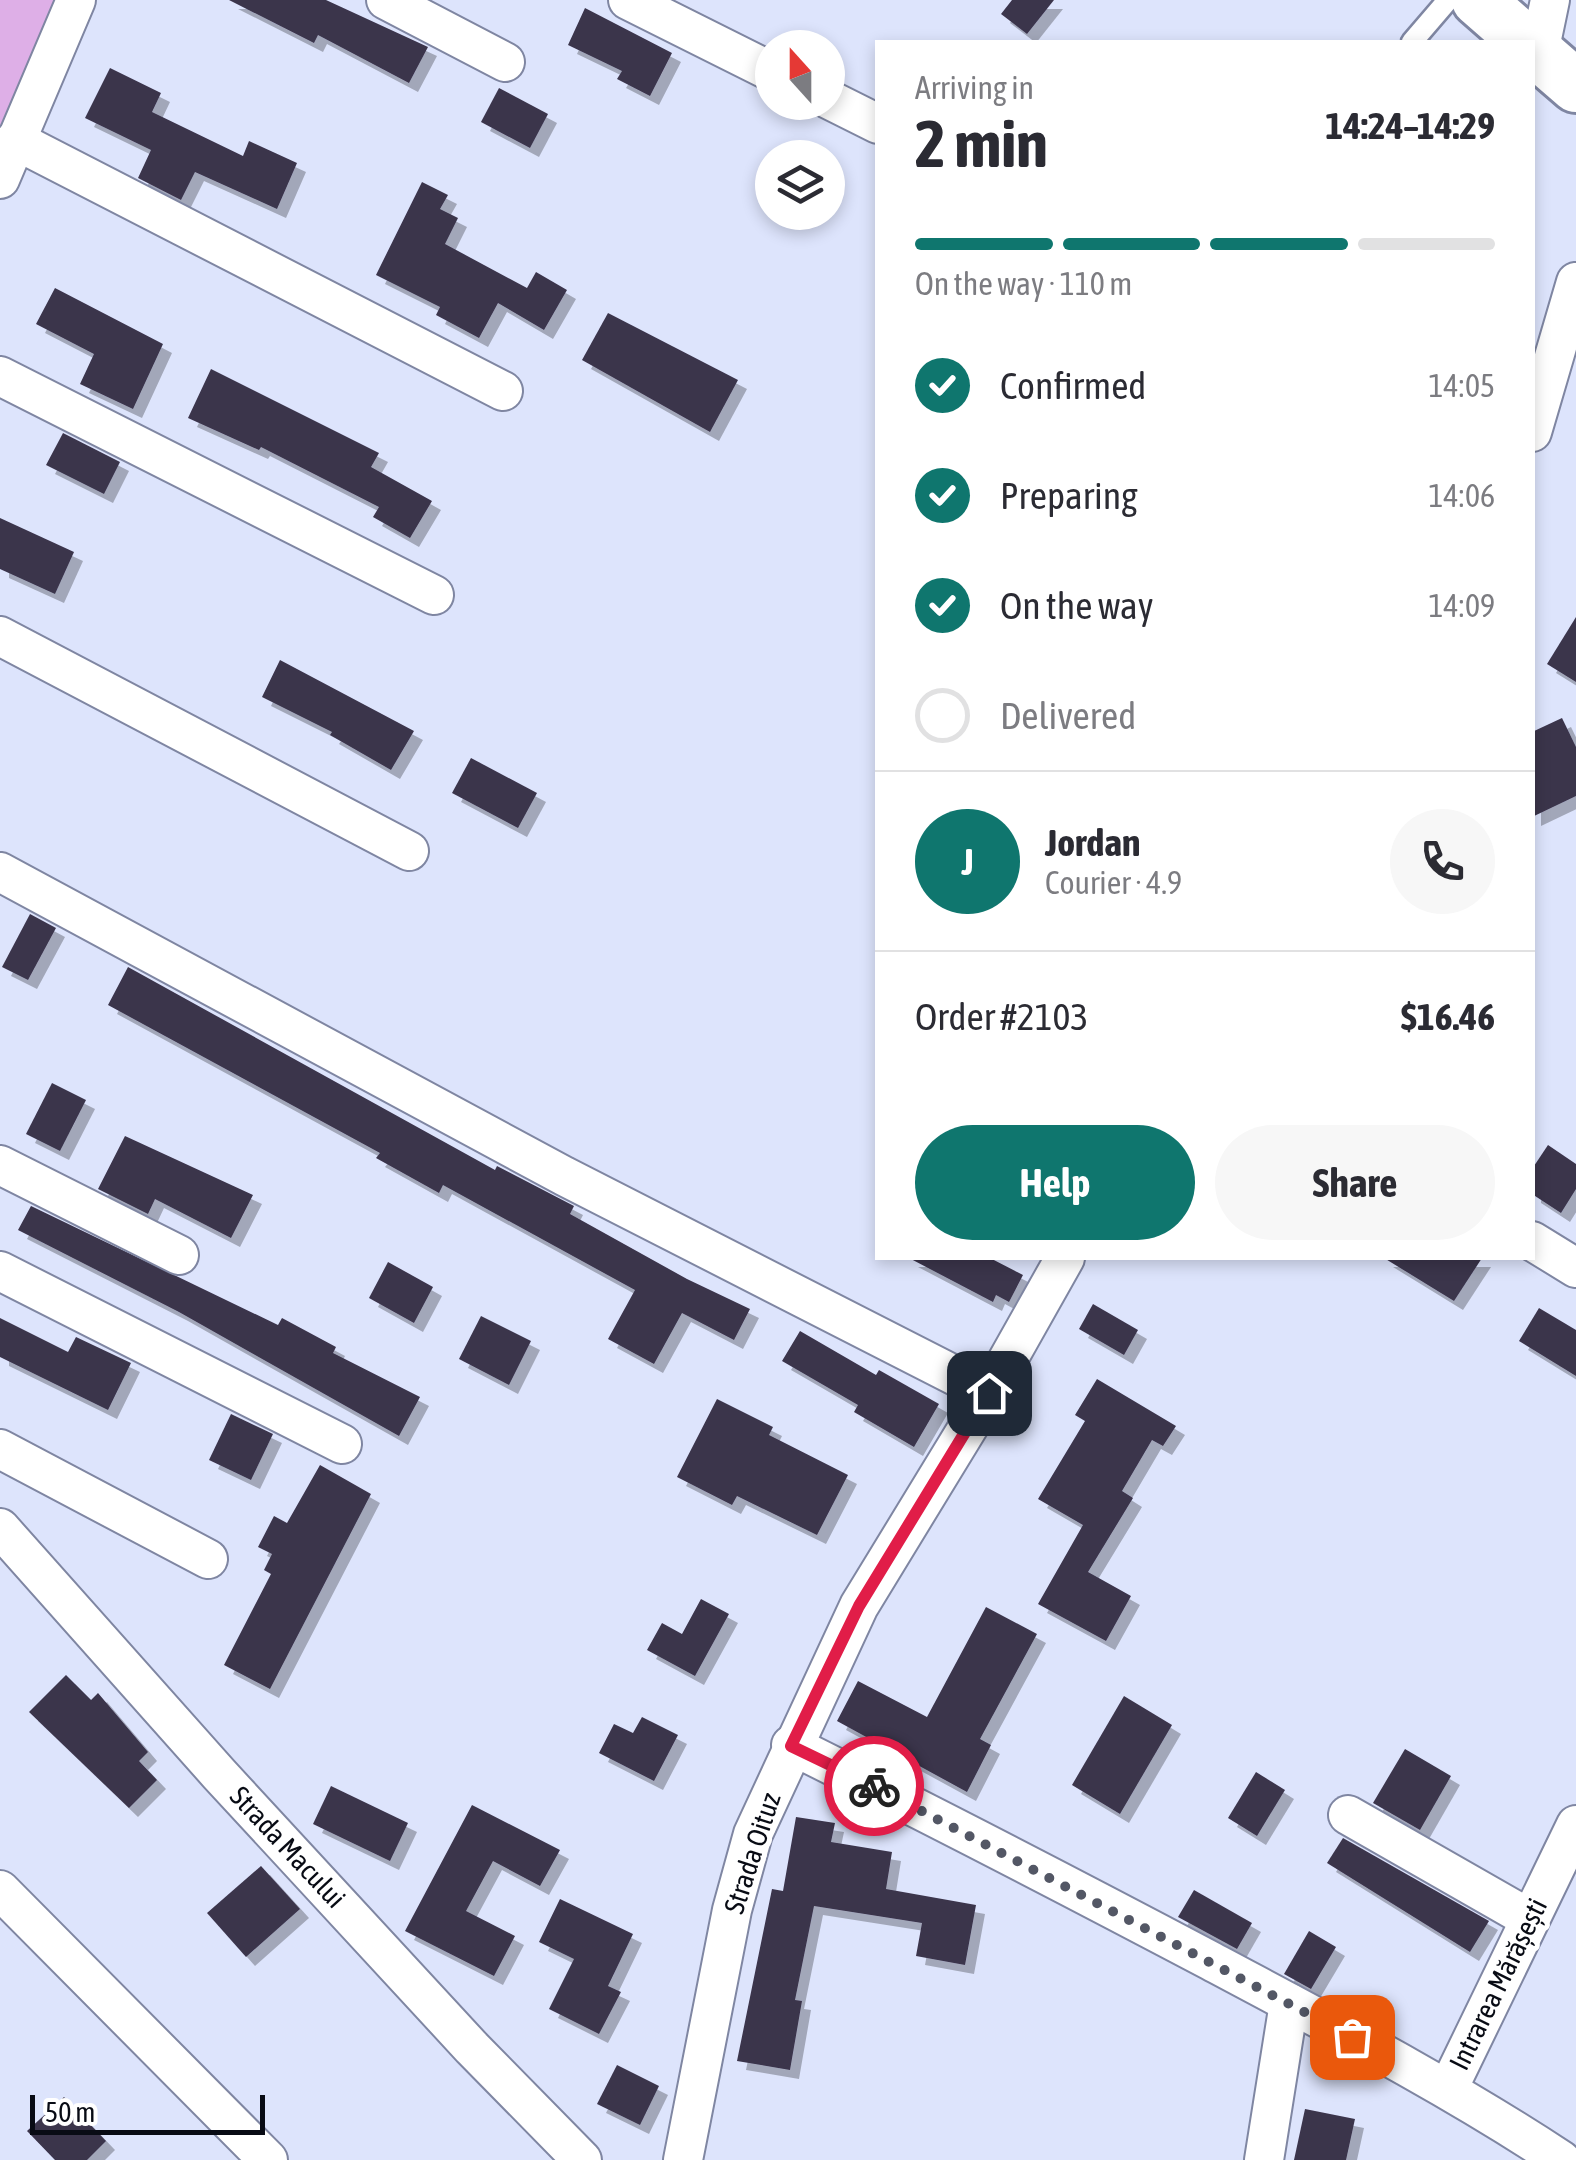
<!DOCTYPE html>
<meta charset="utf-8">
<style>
body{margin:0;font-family:"Asap Condensed",sans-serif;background:#f7f7f7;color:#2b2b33;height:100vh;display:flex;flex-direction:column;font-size:38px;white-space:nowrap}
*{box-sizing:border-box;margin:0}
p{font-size:32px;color:#7c7c81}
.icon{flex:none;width:55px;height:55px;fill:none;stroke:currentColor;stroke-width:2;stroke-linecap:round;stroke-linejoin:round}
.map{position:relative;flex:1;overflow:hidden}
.drawer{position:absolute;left:875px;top:40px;width:660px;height:1220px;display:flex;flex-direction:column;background:#fff;border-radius:0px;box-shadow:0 5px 15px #0003}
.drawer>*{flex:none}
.needle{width:65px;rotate:339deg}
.fabs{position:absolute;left:755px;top:30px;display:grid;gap:20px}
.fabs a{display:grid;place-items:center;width:90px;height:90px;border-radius:50%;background:#fff;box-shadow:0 5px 15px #0003;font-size:50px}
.scale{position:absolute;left:30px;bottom:25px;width:235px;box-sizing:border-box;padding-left:10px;border:5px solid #080b14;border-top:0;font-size:28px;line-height:35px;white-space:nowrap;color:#080b14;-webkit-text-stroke:8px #fff;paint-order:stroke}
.pin{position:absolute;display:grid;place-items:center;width:85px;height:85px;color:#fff;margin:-42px;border-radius:20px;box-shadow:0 5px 15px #0006}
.courier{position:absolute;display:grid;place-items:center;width:100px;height:100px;margin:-50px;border:8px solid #e11d48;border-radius:50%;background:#fff;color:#222;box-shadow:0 2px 12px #0007}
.headline em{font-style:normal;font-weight:700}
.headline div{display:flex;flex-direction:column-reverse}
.headline{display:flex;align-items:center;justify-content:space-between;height:170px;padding:0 40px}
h1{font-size:65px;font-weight:700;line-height:75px}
.bar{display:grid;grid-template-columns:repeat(4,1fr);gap:15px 10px;align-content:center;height:120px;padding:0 40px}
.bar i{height:12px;border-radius:8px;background:#e1e1e2}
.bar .active{background:#0f766e}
.bar p{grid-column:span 4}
.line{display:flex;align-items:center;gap:25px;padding:0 40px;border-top:2px solid #e1e1e2}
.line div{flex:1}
.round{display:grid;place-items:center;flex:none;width:105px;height:105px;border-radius:52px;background:#f7f7f7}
ol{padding:0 40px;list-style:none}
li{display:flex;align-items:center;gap:30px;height:110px}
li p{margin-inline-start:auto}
li .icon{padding:10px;border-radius:50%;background:#0f766e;color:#fff;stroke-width:4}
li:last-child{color:#7c7c81}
li i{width:55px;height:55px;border:5px solid #e1e1e2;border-radius:50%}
.cta{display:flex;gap:20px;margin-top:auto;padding:20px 40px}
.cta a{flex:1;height:115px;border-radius:60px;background:#0f766e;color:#fff;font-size:40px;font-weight:700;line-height:115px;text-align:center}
.cta a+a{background:#f7f7f7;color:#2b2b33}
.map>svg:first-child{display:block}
</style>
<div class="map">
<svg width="1576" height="2160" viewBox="0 0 1576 2160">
<defs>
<filter id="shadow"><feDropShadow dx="9" dy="9" stdDeviation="0" flood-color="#0004"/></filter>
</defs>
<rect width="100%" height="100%" fill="#dde4fc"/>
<path fill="#deafe7" d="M0,0H55L0,126Z"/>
<g fill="#3b344c" filter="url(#shadow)">
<path d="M229,0H326L428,47L409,83L318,35L314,43Z"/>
<path d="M1012,0H1054L1027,34L1001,14Z"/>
<path d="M585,8L672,53L650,96L617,79L622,71L568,45Z"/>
<path d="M110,68L161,93L152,112L243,156L249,141L297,163L277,209L195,172L181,200L138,178L151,150L85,118Z"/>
<path d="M499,88L548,114L530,148L481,122Z"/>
<path d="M422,182L448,195L440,209L458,218L445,244L527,288L536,272L567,290L544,330L498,303L479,338L436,315L440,307L376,275Z"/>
<path d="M55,288L163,344L133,409L80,384L94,354L36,324Z"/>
<path d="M608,313L738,380L710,432L582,360Z"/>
<path d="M211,369L379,453L371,467L432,501L410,538L373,517L379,507L261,447L259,450L188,418Z"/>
<path d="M63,433L120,462L104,494L46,465Z"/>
<path d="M0,518L74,552L55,594L0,569Z"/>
<path d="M1576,617V682L1547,664Z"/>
<path d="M280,660L414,731L391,770L330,735L332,732L262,697Z"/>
<path d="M1562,718L1576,747V796L1532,817V732Z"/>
<path d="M471,758L537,793L518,828L452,793Z"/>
<path d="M30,914L56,928L28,980L2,967Z"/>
<path d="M128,967L495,1170L497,1166L574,1206L570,1214L687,1279L750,1309L734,1340L682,1313L654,1364L608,1339L635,1290L443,1185L439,1193L376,1158L380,1153L108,1005Z"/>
<path d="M52,1083L86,1100L60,1151L26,1134Z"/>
<path d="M125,1136L253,1195L231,1238L155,1199L148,1214L98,1189Z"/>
<path d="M1548,1145L1576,1164V1189L1561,1213L1532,1194V1169Z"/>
<path d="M31,1206L278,1325L282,1318L336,1347L333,1353L420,1397L399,1436L179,1312L18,1230Z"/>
<path d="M909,1258H990L1023,1275L1009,1302L996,1295L993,1302Z"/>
<path d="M1384,1258H1482L1454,1301Z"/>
<path d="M388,1262L433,1287L414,1323L369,1298Z"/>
<path d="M1093,1304L1138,1330L1124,1355L1079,1329Z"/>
<path d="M1539,1308L1576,1330V1376L1519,1341Z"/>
<path d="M481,1316L531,1341L509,1385L459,1359Z"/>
<path d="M0,1318L68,1352L76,1337L131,1363L108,1410L0,1357Z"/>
<path d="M800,1331L876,1375L879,1370L939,1404L914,1447L854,1412L858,1405L782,1361Z"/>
<path d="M1097,1379L1176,1426L1163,1446L1152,1440L1122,1491L1133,1498L1088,1572L1131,1596L1106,1641L1038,1604L1083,1525L1038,1499L1085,1421L1075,1415Z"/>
<path d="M717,1399L773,1427L769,1435L848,1475L817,1535L737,1496L732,1505L677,1477Z"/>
<path d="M231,1414L273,1434L251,1480L209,1460Z"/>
<path d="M320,1465L371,1494L270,1689L224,1665L271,1574L264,1570L272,1554L258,1547L274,1516L287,1523Z"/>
<path d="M701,1599L729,1614L695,1676L647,1650L662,1623L682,1634Z"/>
<path d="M986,1607L1037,1634L980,1739L991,1745L967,1792L837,1721L858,1681L927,1717Z"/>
<path d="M66,1675L91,1700L98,1693L148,1752L139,1761L157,1780L129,1808L29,1712Z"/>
<path d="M1124,1696L1172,1725L1120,1814L1072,1785Z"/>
<path d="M642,1717L678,1735L654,1781L599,1753L614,1724L633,1733Z"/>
<path d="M1405,1749L1451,1776L1420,1830L1373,1803Z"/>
<path d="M1256,1772L1285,1790L1257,1836L1228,1818Z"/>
<path d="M331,1786L408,1823L390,1861L313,1824Z"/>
<path d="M472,1805L560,1850L540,1886L493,1861L466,1911L515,1936L494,1976L405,1931Z"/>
<path d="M796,1817L835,1823L831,1842L892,1852L886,1889L976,1905L965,1965L916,1956L922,1923L814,1906L795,2000L802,2001L790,2070L737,2061L772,1889L783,1891Z"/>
<path d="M1343,1838L1489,1921L1470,1952L1327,1863Z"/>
<path d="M261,1866L300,1909L246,1957L207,1913Z"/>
<path d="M1194,1890L1252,1923L1237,1949L1178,1917Z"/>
<path d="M560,1899L633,1934L608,1986L621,1992L599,2034L549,2009L574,1959L539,1942Z"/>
<path d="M1309,1931L1336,1947L1311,1989L1284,1974Z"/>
<path d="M617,2065L659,2086L640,2125L597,2104Z"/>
<path d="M64,2097L106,2141L87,2160H55L27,2131Z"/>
<path d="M1305,2109L1355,2119L1346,2160H1294Z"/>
</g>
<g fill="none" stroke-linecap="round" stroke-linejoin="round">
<g stroke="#7f86a2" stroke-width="25">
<path id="lane" d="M1412,42L1448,0"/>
</g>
<g stroke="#7f86a2" stroke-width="42">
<g id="street">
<path d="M386,0L505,62"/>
<path d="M628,0L772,72"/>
<path d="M1539,53L1550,0"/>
<path d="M828,99L878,124"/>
<path d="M15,140L503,391"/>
<path d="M0,179L76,0"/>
<path d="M0,376L434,595"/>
<path d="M1532,432L1576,282"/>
<path d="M0,636L409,851"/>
<path d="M0,872L564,1176L989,1393"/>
<path d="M0,1165L179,1255"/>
<path d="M1532,1241L1576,1268"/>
<path d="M0,1271L342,1444"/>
<path d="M0,1449L208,1559"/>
<path d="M0,1528L219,1774L472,2048L582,2160"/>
<path d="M791,1745C932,1815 1071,1887 1211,1961C1329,2024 1449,2086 1561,2160"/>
<path d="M1348,1815L1530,1919"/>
<path d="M0,1890L268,2160"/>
<path d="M1448,2089L1576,1825"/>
<path d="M683,2160L732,1910L753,1834L859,1606L989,1393L1065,1258"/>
<path d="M1264,2160L1289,2003"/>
</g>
</g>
<g stroke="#7f86a2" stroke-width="58">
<g id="secondary">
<path d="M1478,0L1526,42"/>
<path d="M1532,48L1576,86"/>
</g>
</g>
<use href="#lane" stroke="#fff" stroke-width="20"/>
<use href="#street" stroke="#fff" stroke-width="38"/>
<use href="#secondary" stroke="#fff" stroke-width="52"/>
</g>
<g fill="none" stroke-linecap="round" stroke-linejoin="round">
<path stroke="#535765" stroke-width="10" stroke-dasharray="0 18" d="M874,1786L1352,2037"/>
<path stroke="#e11d48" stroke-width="12" d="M874,1786L791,1746L859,1606L989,1393"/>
</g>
<g text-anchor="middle" stroke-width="10" stroke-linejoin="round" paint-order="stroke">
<g font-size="28" fill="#080b14" stroke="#fff">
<text transform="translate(288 1847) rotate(47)" y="10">Strada Macului</text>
<text transform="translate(752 1853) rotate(-72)" y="10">Strada Oituz</text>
<text transform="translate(1498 1984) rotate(-64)" y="10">Intrarea Mărășești</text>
</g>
</g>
</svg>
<div class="fabs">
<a><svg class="needle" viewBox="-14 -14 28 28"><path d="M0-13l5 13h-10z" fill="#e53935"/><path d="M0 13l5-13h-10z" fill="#7c7c81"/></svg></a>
<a><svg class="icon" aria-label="layers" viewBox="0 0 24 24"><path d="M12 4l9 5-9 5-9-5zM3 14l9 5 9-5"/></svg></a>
</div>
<div class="scale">50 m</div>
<div class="pin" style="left:1352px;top:2037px;background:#ea580c"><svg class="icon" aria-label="bag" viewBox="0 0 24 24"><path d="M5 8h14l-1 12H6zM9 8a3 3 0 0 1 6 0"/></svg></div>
<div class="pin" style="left:989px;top:1393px;background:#1f2937"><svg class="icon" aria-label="home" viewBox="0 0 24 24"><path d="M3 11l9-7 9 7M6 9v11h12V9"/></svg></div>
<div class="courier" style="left:874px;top:1786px"><svg class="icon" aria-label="bike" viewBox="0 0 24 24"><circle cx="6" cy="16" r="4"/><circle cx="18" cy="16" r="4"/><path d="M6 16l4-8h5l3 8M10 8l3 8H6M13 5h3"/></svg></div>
<section class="drawer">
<div class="headline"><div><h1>2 min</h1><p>Arriving in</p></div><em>14:24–14:29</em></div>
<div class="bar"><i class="active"></i><i class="active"></i><i class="active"></i><i></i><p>On the way · 110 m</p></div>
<ol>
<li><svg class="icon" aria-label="check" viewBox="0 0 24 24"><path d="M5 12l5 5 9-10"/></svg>Confirmed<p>14:05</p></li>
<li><svg class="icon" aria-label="check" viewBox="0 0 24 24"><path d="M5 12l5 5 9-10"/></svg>Preparing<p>14:06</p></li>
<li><svg class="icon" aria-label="check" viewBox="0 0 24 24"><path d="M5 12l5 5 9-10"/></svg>On the way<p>14:09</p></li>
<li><i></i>Delivered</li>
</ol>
<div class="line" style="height:180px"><b class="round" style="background:#0f766e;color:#fff">J</b><div><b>Jordan</b><p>Courier · 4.9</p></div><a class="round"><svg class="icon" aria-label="phone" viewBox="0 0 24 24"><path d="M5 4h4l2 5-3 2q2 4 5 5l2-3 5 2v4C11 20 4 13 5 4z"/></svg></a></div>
<div class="line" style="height:130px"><div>Order #2103</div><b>$16.46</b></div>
<div class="cta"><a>Help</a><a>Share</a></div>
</section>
</div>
